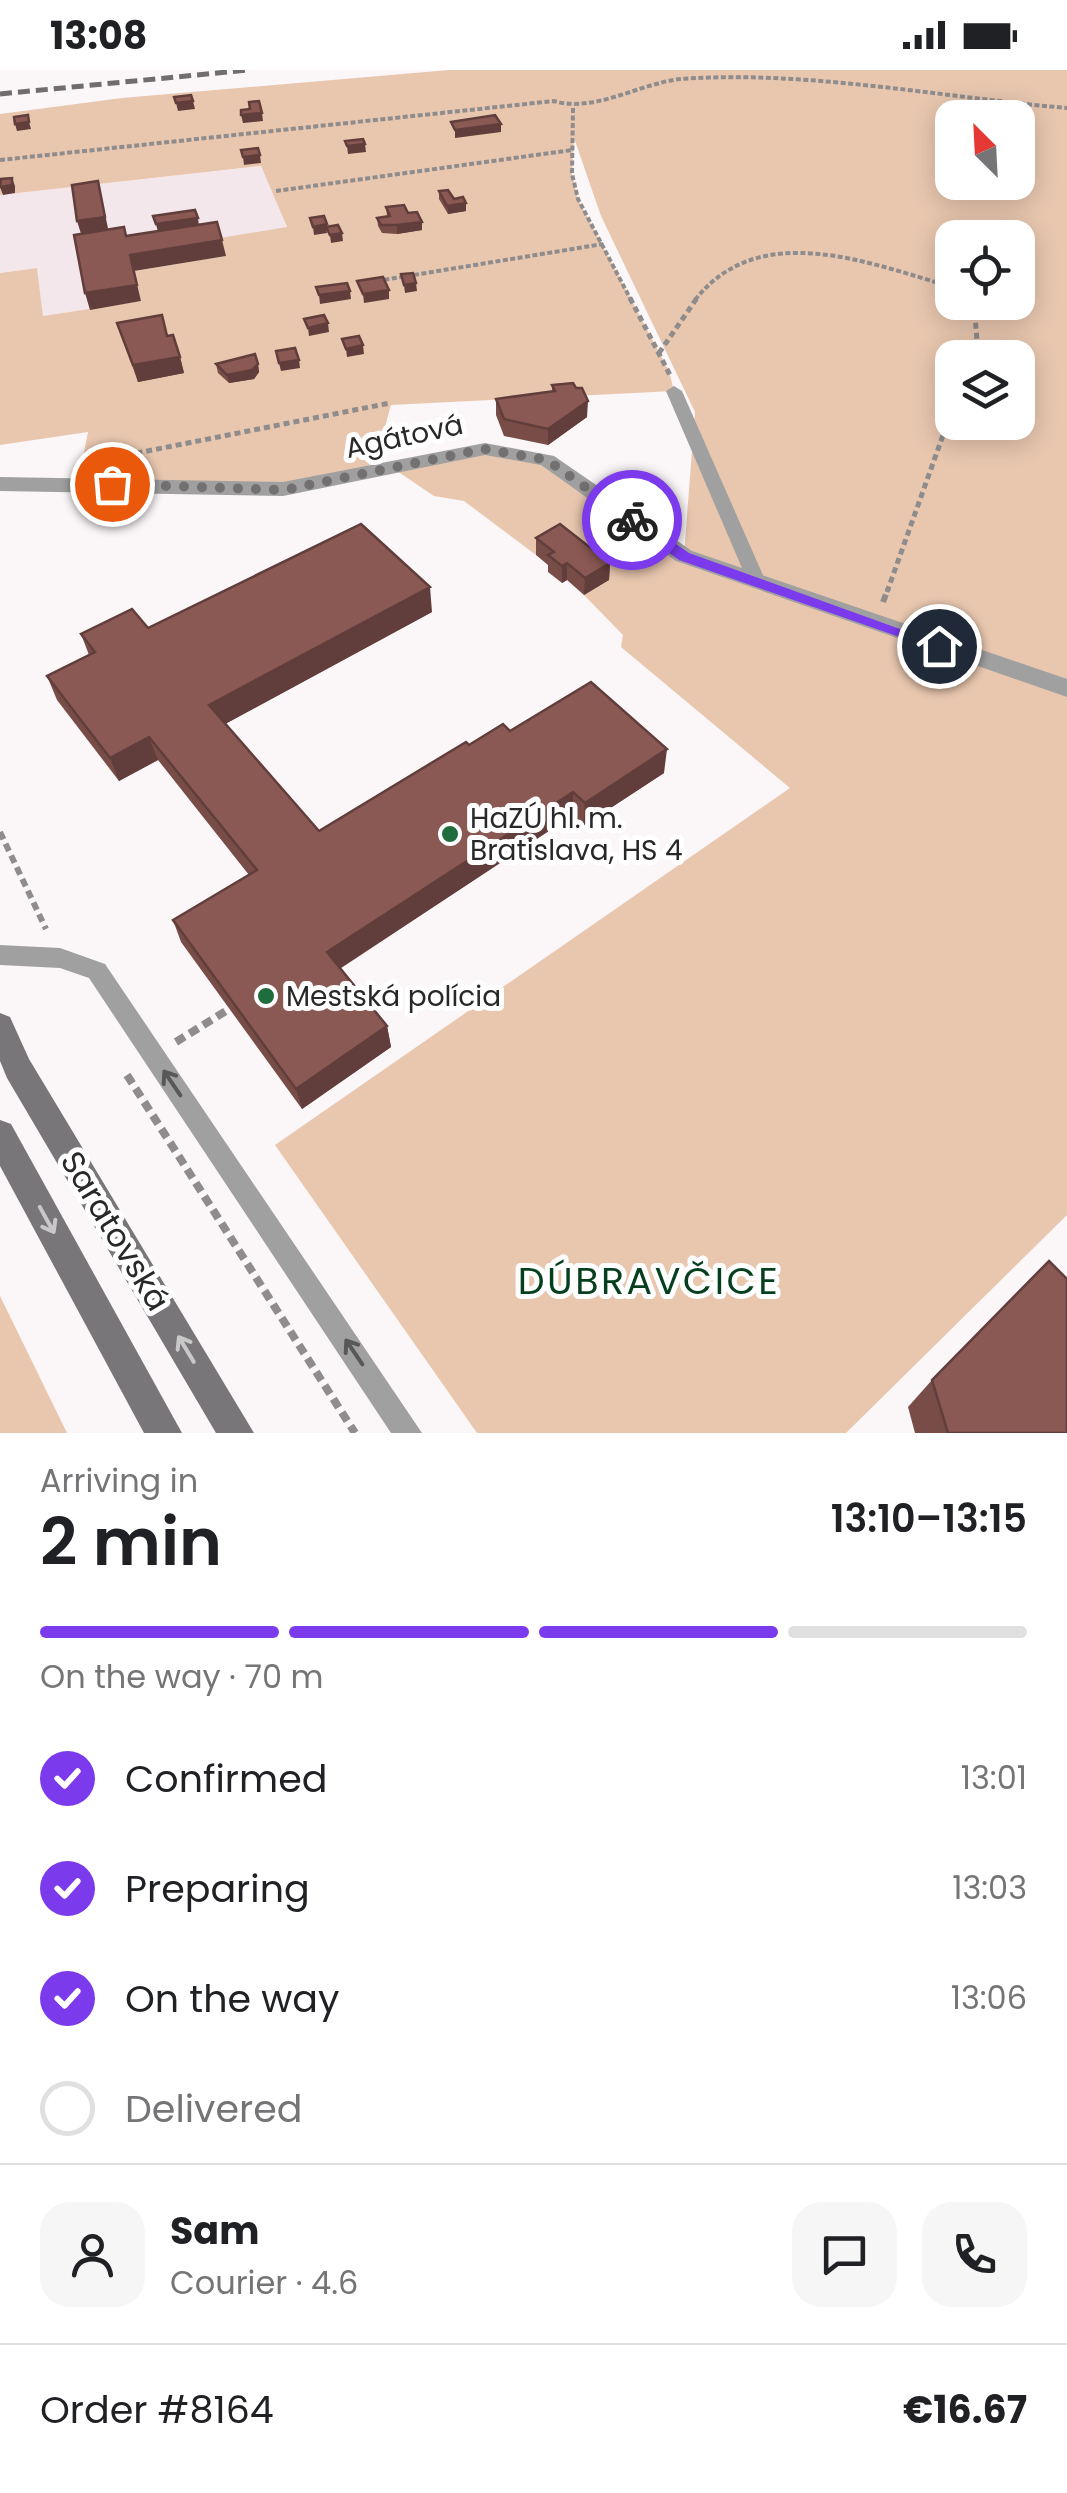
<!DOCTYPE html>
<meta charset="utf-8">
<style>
body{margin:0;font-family:Poppins,sans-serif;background:#f6f6f6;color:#202124;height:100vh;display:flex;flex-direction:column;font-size:38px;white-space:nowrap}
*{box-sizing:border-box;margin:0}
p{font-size:32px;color:#757577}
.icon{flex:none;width:55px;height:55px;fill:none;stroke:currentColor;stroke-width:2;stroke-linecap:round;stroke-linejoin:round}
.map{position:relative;height:1363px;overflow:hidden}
.details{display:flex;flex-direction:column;background:#fff;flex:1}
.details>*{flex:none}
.needle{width:65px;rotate:336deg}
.controls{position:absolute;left:935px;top:30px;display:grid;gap:20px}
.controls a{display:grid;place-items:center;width:100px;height:100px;border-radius:20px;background:#fff;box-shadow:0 5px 25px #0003;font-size:50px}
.pin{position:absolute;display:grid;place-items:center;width:85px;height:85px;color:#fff;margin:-42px;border:5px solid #fff;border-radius:50%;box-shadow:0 2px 10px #0007}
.courier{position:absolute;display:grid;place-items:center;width:100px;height:100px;margin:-50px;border:8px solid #7c3aed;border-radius:50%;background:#fff;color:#222;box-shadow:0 2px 12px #0007}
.headline em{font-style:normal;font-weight:600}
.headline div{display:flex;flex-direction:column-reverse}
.headline{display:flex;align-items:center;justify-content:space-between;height:170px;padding:0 40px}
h1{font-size:65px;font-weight:600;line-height:75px}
.bar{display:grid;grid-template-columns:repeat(4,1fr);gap:15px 10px;align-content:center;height:120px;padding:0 40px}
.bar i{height:12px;border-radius:8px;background:#e0e0e0}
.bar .selected{background:#7c3aed}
.bar p{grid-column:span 4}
.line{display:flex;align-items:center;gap:25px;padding:0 40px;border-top:2px solid #e0e0e0}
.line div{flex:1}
.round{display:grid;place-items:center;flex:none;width:105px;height:105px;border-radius:30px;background:#f6f6f6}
ol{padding:0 40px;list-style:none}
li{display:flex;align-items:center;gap:30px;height:110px}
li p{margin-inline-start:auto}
li .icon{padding:10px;border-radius:50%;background:#7c3aed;color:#fff;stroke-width:4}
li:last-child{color:#757577}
li i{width:55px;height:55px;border:5px solid #e0e0e0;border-radius:50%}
.status{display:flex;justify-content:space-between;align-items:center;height:70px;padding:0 50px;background:#fff;direction:ltr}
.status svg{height:28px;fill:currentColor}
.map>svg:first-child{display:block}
</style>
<div class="status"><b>13:08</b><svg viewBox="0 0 49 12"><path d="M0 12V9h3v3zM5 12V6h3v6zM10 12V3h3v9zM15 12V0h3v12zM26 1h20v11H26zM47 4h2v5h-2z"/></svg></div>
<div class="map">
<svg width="1067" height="1363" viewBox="0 0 1067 1363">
<rect width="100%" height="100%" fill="#fbf6f8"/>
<path fill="#f4e7ec" d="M262,96L287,158L221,168L226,186L135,201L141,231L43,246L37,198L0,203V125Z"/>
<g fill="#e9c7af" fill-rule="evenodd">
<path d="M449,0H1067V1145L846,1363H477L275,1075L790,718L621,577L623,565L584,525L608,511L536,485L464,431L434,426L394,399L485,379L547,390L684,485L695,342L601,146L574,68L572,104L578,129L669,301L674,321L391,335C384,357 380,391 360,404C326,430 129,415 78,413L88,362L0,375V203L37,198L43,246L141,231L134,201L225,186L220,168L287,157L261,96L0,125V44L122,28ZM952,48H1018V112H952ZM952,168H1018V232H952ZM952,288H1018V352H952Z"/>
<path d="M0,1226L67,1363H0Z"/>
</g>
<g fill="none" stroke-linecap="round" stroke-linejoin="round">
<g stroke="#8f8c8d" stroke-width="4" stroke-dasharray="5 2.5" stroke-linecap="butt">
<path d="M573,38L572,104L578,129L631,230"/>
<path d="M0,90L554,31C594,43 638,14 680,9C808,0 939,27 1067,38"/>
<path d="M276,121L572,80"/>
<path d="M377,211L603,174"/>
<path d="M695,230C759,148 869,193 952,217"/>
</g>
<g stroke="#8f8c8d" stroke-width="5" stroke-dasharray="6 4" stroke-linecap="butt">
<path d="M630,228L670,305"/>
<path d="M659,283L697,228"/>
<path d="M972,288L977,271L974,232"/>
<path d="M107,389L390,333"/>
<path d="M887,522L952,340"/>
</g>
<g stroke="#8f8c8d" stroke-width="6" stroke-dasharray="8 5" stroke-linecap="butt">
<path d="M883,532L888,519"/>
<path d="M0,762L46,859"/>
</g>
<g stroke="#8f8c8d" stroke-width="8" stroke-dasharray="10 6" stroke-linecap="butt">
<path d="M176,972L229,939"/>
<path d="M127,1005L355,1363"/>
</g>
<g fill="#a1a0a1" fill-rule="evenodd">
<path d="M674,316L682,321L766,512L763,516L757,518L748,512L666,321Z"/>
<path d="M0,875L60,878L105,894L422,1363H391L89,908L60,898L0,895Z"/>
</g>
<path fill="#a1a0a1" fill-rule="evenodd" d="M485,373L554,386L692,481L1067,609V627L676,491L541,395L485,385L283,426L0,421V407L283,412Z"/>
<g fill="#787678" fill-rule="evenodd">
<path d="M0,943L10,947L29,989L254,1363H216L7,1008L0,991Z"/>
<path d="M0,1050L11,1054L182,1363H144L0,1096Z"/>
</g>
<path stroke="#6f6d6d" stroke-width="5" stroke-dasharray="12 6" stroke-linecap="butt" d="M0,24L248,0"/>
</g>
<g fill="#784d48">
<path d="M439,121L454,129L466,133V141L448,144L439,129Z"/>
<path d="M386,137L408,143L422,152V160L397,164L382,163L378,156L377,148L387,146Z"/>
<path d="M117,253L168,266L180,287L184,303L138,312Z"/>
<path d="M216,294H258L259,302L254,309L229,313L218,303Z"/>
<path d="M552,315L576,318L587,347L548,375L504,366L496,345V329L552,322Z"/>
<path d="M536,468L610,493L609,510L584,525L567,510L562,513L548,502V495L536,485Z"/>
<path d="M432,542L225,654L319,761L469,675L510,661L664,703L583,756L573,745L340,898L387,956L391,977L302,1039L181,872L173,850L249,805L158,690L119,711L57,630L47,606L89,585L81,564L148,558Z"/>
<path d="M932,1310L1067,1363H915L908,1337Z"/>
</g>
<g fill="#613e3b">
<path d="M193,31L195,39L178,41L176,33Z"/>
<path d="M262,43L263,51L243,53L241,45Z"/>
<path d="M29,52L31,59L17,61L15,54Z"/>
<path d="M501,54V62L455,68V60Z"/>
<path d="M365,74L366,82L348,84L347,76Z"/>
<path d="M260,85L261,93L244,95L243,87Z"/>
<path d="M12,108L15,116V123L3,125L0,117Z"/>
<path d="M98,111L109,163L82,167L77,151Z"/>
<path d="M466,133V141L448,144L447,136Z"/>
<path d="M198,148L199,156L158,162L156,154Z"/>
<path d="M422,152V160L397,164V155Z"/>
<path d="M327,154L328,162L326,157L327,163L314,165L313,157Z"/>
<path d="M342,163L343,171L331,173L330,165Z"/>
<path d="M222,170L226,186L134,201L141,231L90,240L85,223L130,185Z"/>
<path d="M416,213L417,221L405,223L404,215Z"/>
<path d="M389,220V229L364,233L363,224Z"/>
<path d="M350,221L351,229L320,234L319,225Z"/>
<path d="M328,253L329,262L309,266L308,258Z"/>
<path d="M363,275L364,284L347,287L346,279Z"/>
<path d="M180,287L184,303L138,312L133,295Z"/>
<path d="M299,290L300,298L281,301L279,293Z"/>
<path d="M258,294L259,302L254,309L229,313L227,305Z"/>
<path d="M588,331L587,347L548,375V359Z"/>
<path d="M567,493V510L562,513V496Z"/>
<path d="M610,493L609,510L584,525L585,508Z"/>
<path d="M430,517L432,542L216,659L209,635Z"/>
<path d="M149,667L158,690L119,711L110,688Z"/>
<path d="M667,679L664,703L583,756L585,733Z"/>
<path d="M573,722V745L332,904L327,882Z"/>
<path d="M387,956L391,977L302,1039L296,1019Z"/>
</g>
<g fill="#8b5954" stroke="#613e3b" stroke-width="2.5">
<path d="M191,25L193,31L176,33L174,27Z"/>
<path d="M259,31L262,43L241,45V40L250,39L249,32Z"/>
<path d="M28,45L29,52L15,54L14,47Z"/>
<path d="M495,45L501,54L455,60L451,52Z"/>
<path d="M363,69L365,74L347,76L345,71Z"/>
<path d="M258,78L260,85L243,87L241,80Z"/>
<path d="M12,108V115L0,117L1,109Z"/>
<path d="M98,111L105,147L77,151L72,115Z"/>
<path d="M448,120L454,129L463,127L466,133L447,136L439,121Z"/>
<path d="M404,135L408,143L417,142L422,152L397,155H381L377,148L390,146L386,137Z"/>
<path d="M195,140L198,148L156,154L153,146Z"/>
<path d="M324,146L327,154L313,157L310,148Z"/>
<path d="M217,152L222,170L130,185L137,215L85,223L74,165L124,157L126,166Z"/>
<path d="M338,155L342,163L330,165L326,157Z"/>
<path d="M413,203L416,213L404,215L401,204Z"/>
<path d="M383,207L389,220L363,224L357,211Z"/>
<path d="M347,213L350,221L319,225L316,217Z"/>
<path d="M162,245L167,266L173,265L180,287L133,295L117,253Z"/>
<path d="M324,245L328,253L308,258L304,249Z"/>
<path d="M359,266L363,275L346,279L342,269Z"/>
<path d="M295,278L299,290L279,293L276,281Z"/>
<path d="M255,284L258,294L252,300L227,305L216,294Z"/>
<path d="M573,313L576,318H582L588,331L548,359L504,349L496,329L555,321L552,315Z"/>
<path d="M361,454L430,517L209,635L319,761L466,672L469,675L503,654L510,661L591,612L667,679L585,733L573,722L327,882L387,956L296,1019L173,850L257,800L149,667L110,688L47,606L95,582L81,564L132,539L148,558Z"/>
<path d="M560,454L610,493L585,508L567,493L562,496L548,485L554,482L536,468Z"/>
<path d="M1049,1191L1067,1209V1363H948L932,1310Z"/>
</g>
<defs><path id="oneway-shaft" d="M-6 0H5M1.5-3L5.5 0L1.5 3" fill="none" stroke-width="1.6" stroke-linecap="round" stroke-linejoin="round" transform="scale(2.5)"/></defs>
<g stroke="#595858">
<use href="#oneway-shaft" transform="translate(172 1013) rotate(-124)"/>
<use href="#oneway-shaft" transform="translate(354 1282) rotate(-124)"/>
</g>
<g stroke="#c9c8c9">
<use href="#oneway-shaft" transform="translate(47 1150) rotate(61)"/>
<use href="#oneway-shaft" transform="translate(186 1279) rotate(-121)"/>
</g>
<path fill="#7c3aed" d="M627,447H637L689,483L947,576L934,579L679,490L627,453Z"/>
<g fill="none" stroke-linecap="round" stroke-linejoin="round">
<path stroke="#727071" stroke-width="10" stroke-dasharray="0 18" d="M112,414L284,420L484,379L547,390L632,450"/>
</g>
<g fill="#1f6d3d" stroke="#fff" stroke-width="4">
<circle cx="450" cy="764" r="10"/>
<circle cx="266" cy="926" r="10"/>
</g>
<g text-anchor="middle" stroke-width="10" stroke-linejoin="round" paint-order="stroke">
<g font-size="28" fill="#292828" stroke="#fff">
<text transform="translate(404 366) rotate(-12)" y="10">Agátová</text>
</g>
<g font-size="28" fill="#292828" stroke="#fff" text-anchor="start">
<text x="470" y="758">HaZÚ hl. m.<tspan x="470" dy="32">Bratislava, HS 4</tspan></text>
<text x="286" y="936">Mestská polícia</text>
</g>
<g font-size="32" fill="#292828" stroke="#fff">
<text transform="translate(115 1161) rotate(59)" y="11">Saratovská</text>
</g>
<g font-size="38" letter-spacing="2.5" fill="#063f1e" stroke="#fff">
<text x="649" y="1224">DÚBRAVČICE</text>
</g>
</g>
</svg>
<div class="controls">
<a><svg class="needle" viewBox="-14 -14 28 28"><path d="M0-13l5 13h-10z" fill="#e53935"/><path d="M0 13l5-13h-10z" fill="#757577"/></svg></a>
<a><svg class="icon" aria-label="locate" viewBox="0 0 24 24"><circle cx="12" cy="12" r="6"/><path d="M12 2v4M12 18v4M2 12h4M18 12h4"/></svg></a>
<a><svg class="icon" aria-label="layers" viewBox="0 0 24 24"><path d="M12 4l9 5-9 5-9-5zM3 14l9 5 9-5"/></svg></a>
</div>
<div class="pin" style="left:112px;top:414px;background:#ea580c"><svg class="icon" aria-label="bag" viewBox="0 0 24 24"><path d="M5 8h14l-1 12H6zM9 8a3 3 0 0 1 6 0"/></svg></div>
<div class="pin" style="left:939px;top:576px;background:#1f2937"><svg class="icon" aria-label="home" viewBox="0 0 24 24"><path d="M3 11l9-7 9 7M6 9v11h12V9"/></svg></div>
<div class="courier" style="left:632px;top:450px"><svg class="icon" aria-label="bike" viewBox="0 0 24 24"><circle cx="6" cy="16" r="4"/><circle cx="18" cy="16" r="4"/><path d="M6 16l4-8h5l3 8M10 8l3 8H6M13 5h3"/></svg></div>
</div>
<section class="details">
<div class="headline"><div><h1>2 min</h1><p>Arriving in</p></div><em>13:10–13:15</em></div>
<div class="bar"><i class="selected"></i><i class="selected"></i><i class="selected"></i><i></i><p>On the way · 70 m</p></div>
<ol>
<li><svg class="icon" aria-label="check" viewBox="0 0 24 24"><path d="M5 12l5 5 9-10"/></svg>Confirmed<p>13:01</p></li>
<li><svg class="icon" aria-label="check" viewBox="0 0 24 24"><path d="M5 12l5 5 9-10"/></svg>Preparing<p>13:03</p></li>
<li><svg class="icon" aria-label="check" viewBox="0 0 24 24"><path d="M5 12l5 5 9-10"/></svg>On the way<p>13:06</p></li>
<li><i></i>Delivered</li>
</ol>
<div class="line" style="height:180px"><a class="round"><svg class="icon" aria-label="person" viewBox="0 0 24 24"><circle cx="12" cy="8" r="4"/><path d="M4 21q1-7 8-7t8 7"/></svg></a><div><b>Sam</b><p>Courier · 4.6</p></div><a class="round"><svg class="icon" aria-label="chat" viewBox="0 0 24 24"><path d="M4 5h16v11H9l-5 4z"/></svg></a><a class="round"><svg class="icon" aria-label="phone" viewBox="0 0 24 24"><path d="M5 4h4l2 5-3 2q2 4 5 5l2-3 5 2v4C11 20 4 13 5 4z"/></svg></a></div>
<div class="line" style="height:130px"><div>Order #8164</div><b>€16.67</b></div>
</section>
